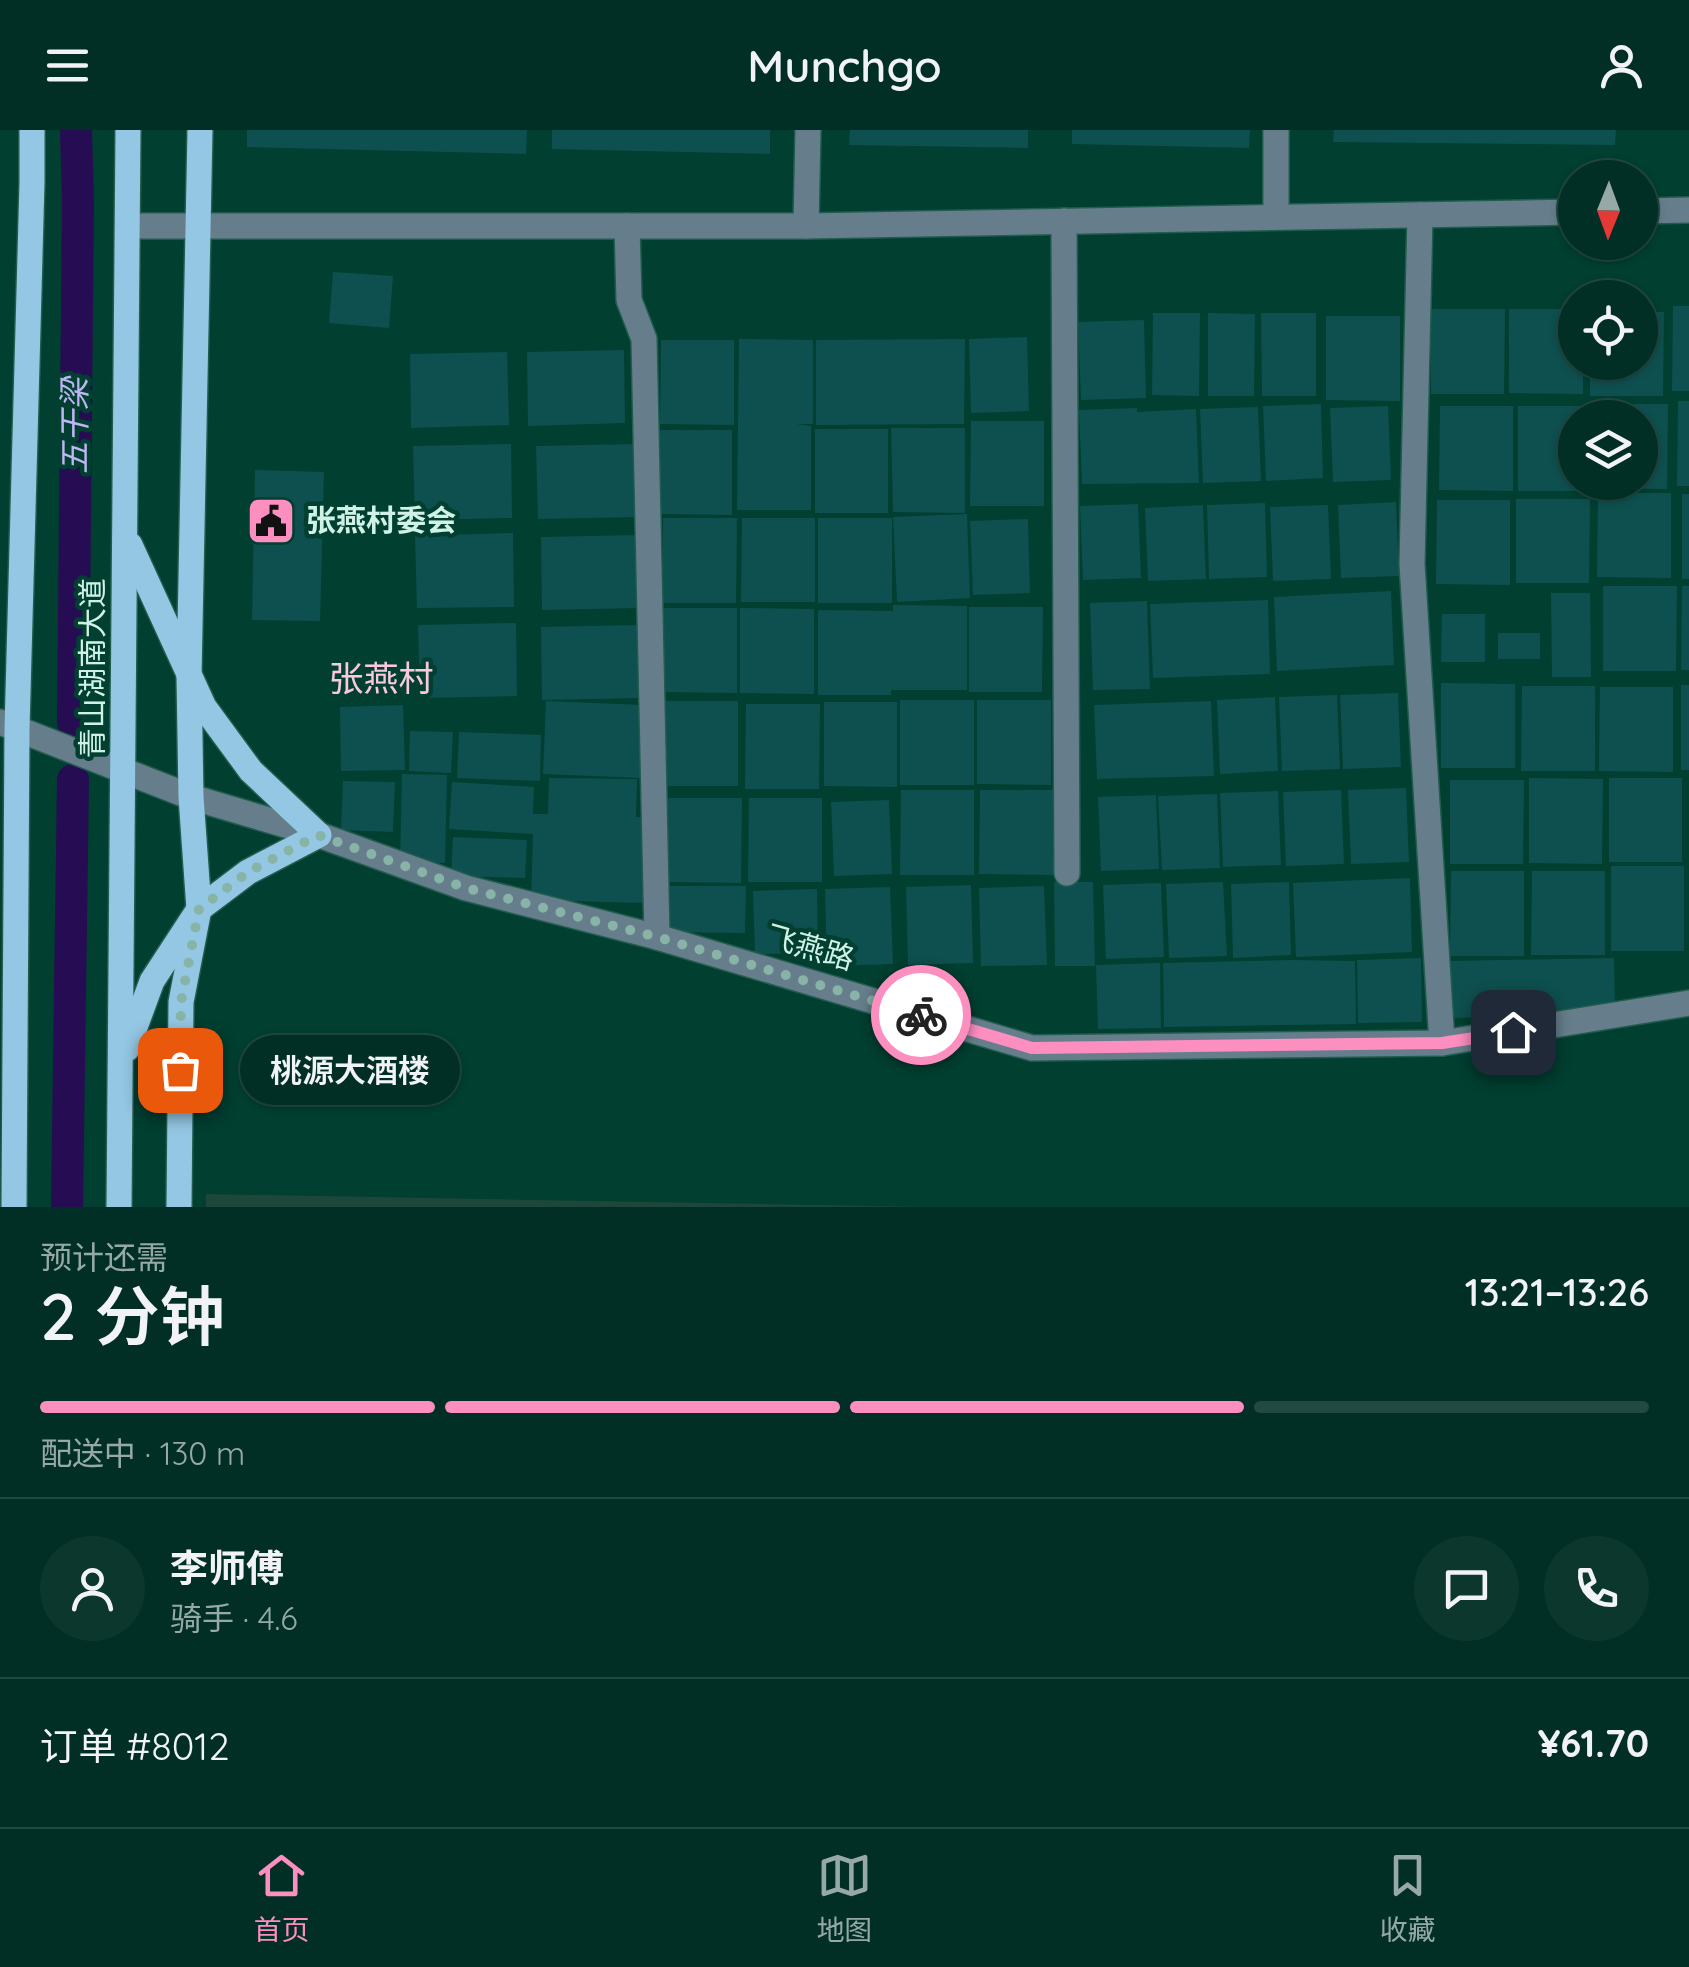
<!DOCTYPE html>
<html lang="zh">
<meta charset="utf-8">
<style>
body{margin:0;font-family:Quicksand,"Noto Sans SC",sans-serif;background:#0b372d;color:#f1f3f6;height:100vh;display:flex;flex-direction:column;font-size:38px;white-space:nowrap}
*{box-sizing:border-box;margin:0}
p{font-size:32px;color:#96a9a7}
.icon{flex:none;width:55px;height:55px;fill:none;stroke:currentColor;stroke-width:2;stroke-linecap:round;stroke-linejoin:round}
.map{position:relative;height:1077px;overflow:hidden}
.side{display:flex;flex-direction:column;background:#012f25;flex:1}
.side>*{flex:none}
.needle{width:65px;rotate:181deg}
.buttons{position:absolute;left:1558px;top:30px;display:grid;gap:20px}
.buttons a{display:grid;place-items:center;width:100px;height:100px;border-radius:50%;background:#012f25;box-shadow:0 2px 8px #0004,0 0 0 2px #234a42;font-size:50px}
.pin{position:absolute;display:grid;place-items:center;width:85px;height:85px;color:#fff;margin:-42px;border-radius:20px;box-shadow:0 5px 15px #0006}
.courier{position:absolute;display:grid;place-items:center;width:100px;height:100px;margin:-50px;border:8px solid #fd8ec0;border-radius:50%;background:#fff;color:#222;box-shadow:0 2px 12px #0007}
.bubble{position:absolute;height:70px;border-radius:35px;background:#012f25;box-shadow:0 2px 8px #0004,0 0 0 2px #234a42;font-size:32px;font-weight:600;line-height:70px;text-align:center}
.overview em{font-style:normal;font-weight:600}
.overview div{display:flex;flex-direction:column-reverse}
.overview{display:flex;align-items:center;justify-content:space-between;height:170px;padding:0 40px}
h1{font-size:65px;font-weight:600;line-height:75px}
.bar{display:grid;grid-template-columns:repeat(4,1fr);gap:15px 10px;align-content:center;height:120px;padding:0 40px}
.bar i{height:12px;border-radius:8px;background:#234a42}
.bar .current{background:#fd8ec0}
.bar p{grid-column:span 4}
.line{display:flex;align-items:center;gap:25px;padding:0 40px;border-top:2px solid #234a42}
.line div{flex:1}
.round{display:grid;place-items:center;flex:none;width:105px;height:105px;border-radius:52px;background:#0b372d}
header{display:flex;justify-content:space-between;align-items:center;height:130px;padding:0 40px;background:#012f25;font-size:45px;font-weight:600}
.menu{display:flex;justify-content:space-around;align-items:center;height:140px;border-top:2px solid #234a42;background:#012f25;font-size:28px;color:#96a9a7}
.menu a{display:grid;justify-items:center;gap:5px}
.menu .current{color:#fd8ec0}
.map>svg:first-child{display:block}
</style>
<header><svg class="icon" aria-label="menu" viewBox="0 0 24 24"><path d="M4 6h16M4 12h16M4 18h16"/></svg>Munchgo<svg class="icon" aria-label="person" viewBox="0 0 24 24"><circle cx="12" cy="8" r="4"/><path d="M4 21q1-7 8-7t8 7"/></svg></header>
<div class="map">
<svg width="1689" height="1077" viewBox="0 0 1689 1077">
<rect width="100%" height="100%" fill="#013f31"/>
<path fill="#1d473b" d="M206,1064L923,1077H206Z"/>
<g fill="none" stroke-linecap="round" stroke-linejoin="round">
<g stroke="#260c52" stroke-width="32">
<path d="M73,592L78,71L76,0"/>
<path d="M67,1077L73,650"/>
</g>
</g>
<g fill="#0e504f">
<path d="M247,0H527L526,24L247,17Z"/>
<path d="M552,0H770V24L552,19Z"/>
<path d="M850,0H1028V18L849,15Z"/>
<path d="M1072,0H1250L1249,18L1072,14Z"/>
<path d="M1334,0H1616L1615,15L1333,12Z"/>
<path d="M333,142L393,146L389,198L329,193Z"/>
<path d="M1673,176H1689V261H1672Z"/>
<path d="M1431,179H1505L1504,264H1431Z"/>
<path d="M1509,179H1575V232H1583V264L1509,263Z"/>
<path d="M1640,182H1664L1663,266H1590V232H1640Z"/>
<path d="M1153,183H1200L1199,266L1152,265Z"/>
<path d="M1208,183L1255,184L1254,266H1208Z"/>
<path d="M1261,183H1316V266H1262Z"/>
<path d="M1326,186H1400V271L1326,270Z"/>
<path d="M1144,190L1146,268L1081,270L1078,192Z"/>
<path d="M1027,207L1029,281L971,283L969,209Z"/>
<path d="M739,209L813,210V294H796L811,296V380H737Z"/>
<path d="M965,209L964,294L816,295V210Z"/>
<path d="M661,210H734V295L660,294Z"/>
<path d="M624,220L625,293L528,296L527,222Z"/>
<path d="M507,222L509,295L411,298L410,224Z"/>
<path d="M1678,271H1689V356H1677Z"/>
<path d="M1321,274L1323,348L1266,351L1263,276Z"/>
<path d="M1594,274H1668L1667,359L1594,358V352H1640V288H1594Z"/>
<path d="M1388,276L1391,350L1333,352L1330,278Z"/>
<path d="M1440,276H1513V361L1439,360Z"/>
<path d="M1518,276H1591V288H1575V352H1591V361H1518Z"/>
<path d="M1258,277L1261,351L1203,353L1200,279Z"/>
<path d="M1137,278V282L1196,279L1199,353L1082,354L1079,280Z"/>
<path d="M971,291H1044V376H970Z"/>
<path d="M891,298H965V383L893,382Z"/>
<rect x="815" y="299" width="73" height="84"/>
<path d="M659,300H732V385L659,384Z"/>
<path d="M511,314L512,388L415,390L413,316Z"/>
<path d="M633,314L635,387L538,389L536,316Z"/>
<path d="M255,340L324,342L320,491L252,490Z"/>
<path d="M1598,363H1671V448L1597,447Z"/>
<rect x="1682" y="364" width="7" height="85"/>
<path d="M1516,369H1590L1589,453H1516Z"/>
<path d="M1437,370H1510V455L1436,454Z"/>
<path d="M1396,372L1399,446L1341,448L1338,375Z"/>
<path d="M1265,373L1267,447L1209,449L1207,375Z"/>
<path d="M1138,374L1141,448L1083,450L1080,376Z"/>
<path d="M1203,375L1206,449L1148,451L1145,378Z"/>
<path d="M1328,375L1331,449L1273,451L1270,377Z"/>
<path d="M967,384L970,468L897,472L893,387Z"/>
<path d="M663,388H737L736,473H663Z"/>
<path d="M742,388H815V472H741Z"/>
<rect x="818" y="388" width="74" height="85"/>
<path d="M1028,389L1030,463L973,465L970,391Z"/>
<path d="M513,403L514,477L417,478L415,406Z"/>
<path d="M638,405L640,478L542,480L541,407Z"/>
<path d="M1603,456H1677L1676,541H1603Z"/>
<path d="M1682,456H1689V540H1681Z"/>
<path d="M1391,461L1394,535L1277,541L1274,467Z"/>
<path d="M1551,463H1590L1591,547H1552Z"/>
<path d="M1268,470L1270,544L1153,548L1150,474Z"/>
<path d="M1147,471L1150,559L1093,560L1090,473Z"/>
<path d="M893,475L967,476V560H891V565H818V480L893,481Z"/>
<path d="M969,477H1043L1042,562H969Z"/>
<path d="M663,478H737V563L663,562Z"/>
<path d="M740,478L814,479V564L740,563Z"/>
<path d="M1442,484H1485V532H1441Z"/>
<path d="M516,493L517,566L420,568L418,495Z"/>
<path d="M638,495L639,568L542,570L541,497Z"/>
<rect x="1498" y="503" width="42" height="26"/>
<path d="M1441,553L1515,554V638H1441Z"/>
<rect x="1681" y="555" width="8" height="85"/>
<path d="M1522,556H1595V641H1521Z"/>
<path d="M1600,557H1673V642L1599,641Z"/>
<path d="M1398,563L1401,637L1343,639L1340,565Z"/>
<path d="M1337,565L1340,639L1282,641L1279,567Z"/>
<path d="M1275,567L1278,641L1220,644L1217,570Z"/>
<rect x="900" y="570" width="74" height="85"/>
<path d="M977,570H1051V655L977,654Z"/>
<path d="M546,571L643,575L640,648L543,644Z"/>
<rect x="664" y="571" width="74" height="85"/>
<path d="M1211,571L1214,646L1097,649L1094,575Z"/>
<path d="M824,572H897V657L824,656Z"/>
<path d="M746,574H820L819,659H745Z"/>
<path d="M403,575L405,640L341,641L340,577Z"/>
<path d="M410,601L453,602L451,643L409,641Z"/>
<path d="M459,602L541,605L540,651L457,648Z"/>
<path d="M402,644L447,645L445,733L400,732Z"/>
<path d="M549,648L637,649L636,687H646L644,773L531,770L533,704L449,699L452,652L534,657L533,684H548Z"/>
<path d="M1529,648L1603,649L1602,734L1529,733Z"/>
<rect x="1609" y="648" width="73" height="84"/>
<path d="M1450,650H1524L1523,734H1450Z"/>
<path d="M343,651L395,652L393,702L341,700Z"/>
<path d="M1406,658L1409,732L1351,734L1348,660Z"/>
<path d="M901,660H974V745H900Z"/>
<path d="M980,660H1053V745L979,744Z"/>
<path d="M1341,660L1344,734L1286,736L1283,662Z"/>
<path d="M1278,661L1281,735L1223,737L1220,663Z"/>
<path d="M1217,664L1220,738L1162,740L1158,666Z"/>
<path d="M1156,665L1159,739L1101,741L1098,667Z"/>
<path d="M668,668H742L741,753L668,752Z"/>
<path d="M749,668H822V752H748Z"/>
<path d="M889,670L892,744L834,746L831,672Z"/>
<path d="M453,707L527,710L525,748L451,746Z"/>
<rect x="1611" y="736" width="73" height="85"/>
<path d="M1451,741H1524V826H1450Z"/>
<path d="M1532,741H1605V825H1531Z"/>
<path d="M1410,748L1412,822L1296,827L1293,753Z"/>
<path d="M1054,752H1093L1095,836H1055Z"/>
<path d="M1223,752L1227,826L1169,828L1166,754Z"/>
<path d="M1289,752L1291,825L1233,828L1231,754Z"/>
<path d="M1161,753L1164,827L1106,829L1103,755Z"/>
<path d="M971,755L973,833L908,835L906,757Z"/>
<path d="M663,756H746L745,803L663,802Z"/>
<path d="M1044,756L1047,835L981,836L979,758Z"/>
<path d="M890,757L893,834L827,836L825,759Z"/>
<path d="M817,759L818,823L755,824L753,761Z"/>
<path d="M1421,828L1422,892L1358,893L1357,830Z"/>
<path d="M1614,828L1615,885L1450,888L1449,831Z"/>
<path d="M1290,830L1355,831L1356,894L1164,897L1163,833Z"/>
<path d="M1160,833L1161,898L1098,899L1096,835Z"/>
</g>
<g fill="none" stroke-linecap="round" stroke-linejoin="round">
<g stroke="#225c4e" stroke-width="28">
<g id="minor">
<path d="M1640,81L1689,80"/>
<path d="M1420,85L1412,434L1442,913"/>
<path d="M1276,87V0"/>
<path d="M1064,91L1067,743"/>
<path d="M128,96H806L1575,82"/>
<path d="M627,96L629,170L644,209L657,807"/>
<path d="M806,96L808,0"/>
<path d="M0,592L191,667L319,705L466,758L657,807L1032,918L1442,913L1689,873"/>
</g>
</g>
<g stroke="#225c4e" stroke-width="28">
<g id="major">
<path d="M127,919L152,851L199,779L248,742L319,705L251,641L204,577L130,415"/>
<path d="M14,1077L17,599L32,52V0"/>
<path d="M119,1077L128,0"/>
<path d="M179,1077L181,872L199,779L191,667L189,547L200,0"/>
</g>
</g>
<use href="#minor" stroke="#667e8c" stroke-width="25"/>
<use href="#major" stroke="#94c7e3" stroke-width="25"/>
</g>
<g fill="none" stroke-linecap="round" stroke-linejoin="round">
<path stroke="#88b3a7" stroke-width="10" stroke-dasharray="0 18" d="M180,940L181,872L199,779L248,742L318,705L466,758L657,807L921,885"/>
<path stroke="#fd8ec0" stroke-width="12" d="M921,885L1032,918L1442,913L1513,902"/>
</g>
<defs>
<g id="civic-square" transform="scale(2.5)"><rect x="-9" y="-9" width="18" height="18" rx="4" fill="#fd8ec0" stroke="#013f31"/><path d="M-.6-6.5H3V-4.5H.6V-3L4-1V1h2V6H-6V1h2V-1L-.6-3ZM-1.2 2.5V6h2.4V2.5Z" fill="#111"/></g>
</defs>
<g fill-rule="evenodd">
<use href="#civic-square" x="271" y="391"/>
</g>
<g text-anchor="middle" stroke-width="9" stroke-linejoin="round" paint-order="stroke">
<g font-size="30" font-weight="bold" fill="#d0f2e6" stroke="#013f31" text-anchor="start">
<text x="306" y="401">张燕村委会</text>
</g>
<g font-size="30" fill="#d0f2e6" stroke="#013f31">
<text transform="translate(93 538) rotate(-90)" y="10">青山湖南大道</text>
<text transform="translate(810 818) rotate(16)" y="10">飞燕路</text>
</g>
<g font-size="32" font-style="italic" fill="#c0b5f3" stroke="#013f31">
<text transform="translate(75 296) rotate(-90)" y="11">五干梁</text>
</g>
<g font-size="35" fill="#fac9dd" stroke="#013f31">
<text x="381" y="561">张燕村</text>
</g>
</g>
</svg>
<div class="buttons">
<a><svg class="needle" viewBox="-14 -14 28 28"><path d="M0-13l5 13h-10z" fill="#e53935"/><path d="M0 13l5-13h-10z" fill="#96a9a7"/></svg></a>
<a><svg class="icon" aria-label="locate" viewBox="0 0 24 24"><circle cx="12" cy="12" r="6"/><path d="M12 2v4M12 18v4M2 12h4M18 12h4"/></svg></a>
<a><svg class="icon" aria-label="layers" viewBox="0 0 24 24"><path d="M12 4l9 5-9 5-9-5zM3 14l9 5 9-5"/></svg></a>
</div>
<div class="pin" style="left:180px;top:940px;background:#ea580c"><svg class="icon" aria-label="bag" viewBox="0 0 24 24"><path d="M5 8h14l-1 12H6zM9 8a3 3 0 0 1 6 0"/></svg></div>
<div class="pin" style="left:1513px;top:902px;background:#1f2937"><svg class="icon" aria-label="home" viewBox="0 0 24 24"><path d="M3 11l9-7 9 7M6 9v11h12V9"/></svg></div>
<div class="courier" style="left:921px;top:885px"><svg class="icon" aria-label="bike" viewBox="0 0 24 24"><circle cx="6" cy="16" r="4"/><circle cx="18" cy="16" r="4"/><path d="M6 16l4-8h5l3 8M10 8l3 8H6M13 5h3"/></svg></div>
<div class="bubble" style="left:240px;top:905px;width:220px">桃源大酒楼</div>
</div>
<section class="side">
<div class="overview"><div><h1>2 分钟</h1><p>预计还需</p></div><em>13:21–13:26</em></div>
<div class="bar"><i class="current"></i><i class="current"></i><i class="current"></i><i></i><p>配送中 · 130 m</p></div>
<div class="line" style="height:180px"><a class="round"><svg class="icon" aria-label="person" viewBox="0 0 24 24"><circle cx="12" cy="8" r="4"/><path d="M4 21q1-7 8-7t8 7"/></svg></a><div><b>李师傅</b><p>骑手 · 4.6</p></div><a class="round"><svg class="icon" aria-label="chat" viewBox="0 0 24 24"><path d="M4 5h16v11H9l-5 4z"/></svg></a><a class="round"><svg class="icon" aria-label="phone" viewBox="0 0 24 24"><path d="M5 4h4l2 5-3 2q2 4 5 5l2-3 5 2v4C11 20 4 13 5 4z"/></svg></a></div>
<div class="line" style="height:130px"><div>订单 #8012</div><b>¥61.70</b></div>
</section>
<nav class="menu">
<a class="current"><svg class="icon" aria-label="home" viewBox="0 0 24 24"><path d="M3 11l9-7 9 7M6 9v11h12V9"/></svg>首页</a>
<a><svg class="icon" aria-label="map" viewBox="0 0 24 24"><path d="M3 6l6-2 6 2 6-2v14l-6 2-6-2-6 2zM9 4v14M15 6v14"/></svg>地图</a>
<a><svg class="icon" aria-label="saved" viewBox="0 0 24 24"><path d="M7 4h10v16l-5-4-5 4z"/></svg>收藏</a>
</nav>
